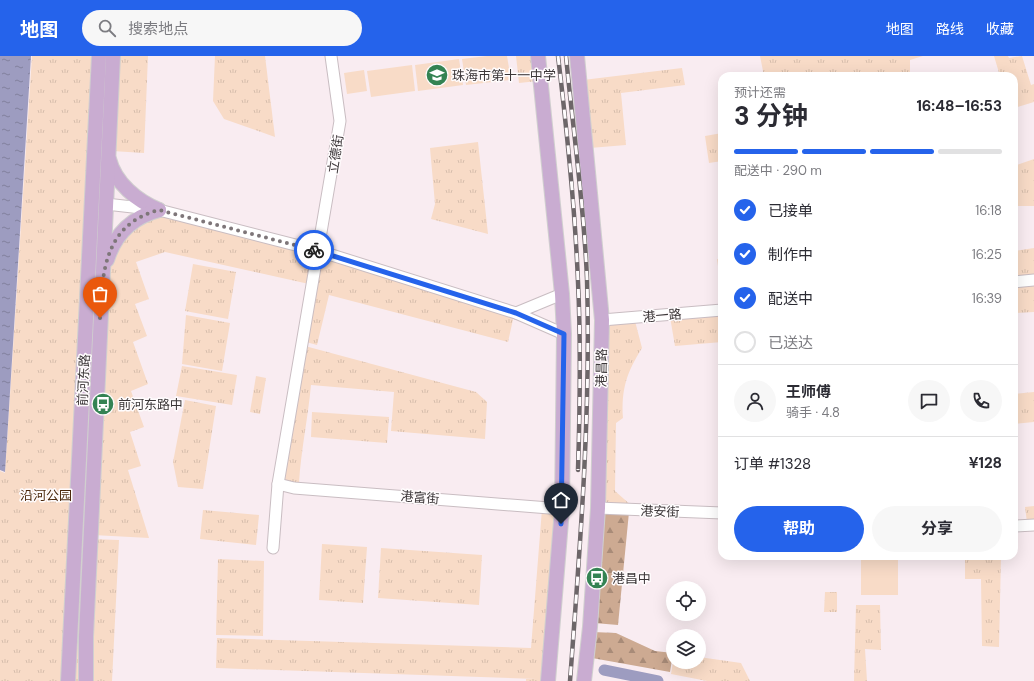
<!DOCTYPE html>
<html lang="zh">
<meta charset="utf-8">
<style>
body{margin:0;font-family:"DM Sans","Noto Sans SC",sans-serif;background:#f7f7f7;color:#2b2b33;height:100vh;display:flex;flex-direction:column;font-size:15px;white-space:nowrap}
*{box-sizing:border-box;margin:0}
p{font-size:13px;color:#7c7c81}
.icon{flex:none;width:22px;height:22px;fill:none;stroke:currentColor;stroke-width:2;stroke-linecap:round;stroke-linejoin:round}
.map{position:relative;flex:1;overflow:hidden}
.side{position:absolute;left:718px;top:16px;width:300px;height:488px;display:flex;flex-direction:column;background:#fff;border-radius:12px;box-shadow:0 4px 16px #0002}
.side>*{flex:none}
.buttons{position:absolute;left:666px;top:525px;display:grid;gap:8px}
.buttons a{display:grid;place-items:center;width:40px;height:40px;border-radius:50%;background:#fff;box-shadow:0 4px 16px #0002;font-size:20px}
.pin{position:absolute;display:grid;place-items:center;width:34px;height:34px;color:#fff;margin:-41px -17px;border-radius:50% 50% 50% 0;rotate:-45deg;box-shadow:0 0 4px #0007}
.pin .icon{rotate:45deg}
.courier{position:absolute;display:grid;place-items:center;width:40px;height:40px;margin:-20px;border:3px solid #2563eb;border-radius:50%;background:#fff;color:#222;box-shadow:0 1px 5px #0007}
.head em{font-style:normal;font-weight:700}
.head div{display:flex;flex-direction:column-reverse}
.head{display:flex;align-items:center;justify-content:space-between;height:68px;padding:0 16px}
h1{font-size:26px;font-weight:700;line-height:30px}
.bar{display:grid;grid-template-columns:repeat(4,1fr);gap:6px 4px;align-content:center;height:48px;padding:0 16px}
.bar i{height:5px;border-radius:3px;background:#e1e1e2}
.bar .current{background:#2563eb}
.bar p{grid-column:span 4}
.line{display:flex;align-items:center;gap:10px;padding:0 16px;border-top:1px solid #e1e1e2}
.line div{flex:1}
.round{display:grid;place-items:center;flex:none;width:42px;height:42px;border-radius:21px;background:#f7f7f7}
ol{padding:0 16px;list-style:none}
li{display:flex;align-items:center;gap:12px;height:44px}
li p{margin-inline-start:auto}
li .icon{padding:4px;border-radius:50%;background:#2563eb;color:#fff;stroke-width:4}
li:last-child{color:#7c7c81}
li i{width:22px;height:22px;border:2px solid #e1e1e2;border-radius:50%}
.cta{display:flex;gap:8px;margin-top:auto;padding:8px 16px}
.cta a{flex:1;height:46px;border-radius:24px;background:#2563eb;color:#fff;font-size:16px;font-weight:700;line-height:46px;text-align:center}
.cta a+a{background:#f7f7f7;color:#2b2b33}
header{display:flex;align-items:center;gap:24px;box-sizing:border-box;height:56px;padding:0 20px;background:#2563eb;color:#fff}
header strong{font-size:19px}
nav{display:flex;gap:22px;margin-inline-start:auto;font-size:14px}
.search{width:280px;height:36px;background:#f7f7f7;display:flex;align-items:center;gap:10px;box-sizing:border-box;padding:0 14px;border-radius:22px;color:#7c7c81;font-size:15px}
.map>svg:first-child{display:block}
</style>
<header>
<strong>地图</strong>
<div class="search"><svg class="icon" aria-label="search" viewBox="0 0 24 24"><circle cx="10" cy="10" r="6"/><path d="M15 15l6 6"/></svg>搜索地点</div>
<nav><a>地图</a><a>路线</a><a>收藏</a></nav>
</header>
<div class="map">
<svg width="1034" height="625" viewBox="0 0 1034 625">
<defs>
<pattern id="grass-tufts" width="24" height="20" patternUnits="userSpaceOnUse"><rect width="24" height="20" fill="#f8dbc7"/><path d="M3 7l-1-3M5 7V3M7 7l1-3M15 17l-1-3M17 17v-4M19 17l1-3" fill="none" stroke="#d6bdac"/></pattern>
<pattern id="forest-firs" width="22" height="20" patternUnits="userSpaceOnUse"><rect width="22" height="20" fill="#cdaa92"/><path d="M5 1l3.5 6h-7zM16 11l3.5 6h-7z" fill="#a88b78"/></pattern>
<pattern id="water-ripples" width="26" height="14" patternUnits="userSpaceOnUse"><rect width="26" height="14" fill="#9d9cc0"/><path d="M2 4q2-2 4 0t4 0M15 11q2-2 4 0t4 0" fill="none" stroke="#81809d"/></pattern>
</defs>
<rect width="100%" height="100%" fill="#f9ecf1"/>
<g fill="url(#grass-tufts)">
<path d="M32,0H112L83,625H0V415L5,417Z"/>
<path d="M116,0H148L144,97L112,95Z"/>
<path d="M215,0H265L275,81L224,63L213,45Z"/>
<path d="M516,0H536L538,25L519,27Z"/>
<path d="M760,0H923L910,4V16L884,20H764Z"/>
<path d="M994,0H1008L1009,2L1022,0L1031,29L1034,28V46L1014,52V20H1000Z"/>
<path d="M682,12L685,29L621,37L626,89L590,92L583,24Z"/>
<path d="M722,77V105L709,107L705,80Z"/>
<path d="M478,86L488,178L431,163L435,148L430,92Z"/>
<path d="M1034,103V150H1014V110Z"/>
<path d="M158,157L315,196L309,228L165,196L136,206L149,243L135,248L147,280L133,286L148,328L131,335L144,371L130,376L141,410L128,414L149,482L93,479L108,208L123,178Z"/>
<path d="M1034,192V218L1014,221V195Z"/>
<path d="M321,198L514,259L508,286L329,239L317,289L306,286Z"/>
<path d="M717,203L722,204V239Z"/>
<path d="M193,208L236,216L228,263L185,255Z"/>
<path d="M1034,228V256L1014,257V230Z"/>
<path d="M722,257V286L675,290L670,261Z"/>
<path d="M186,259L230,267L222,315L182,308Z"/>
<path d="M635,265L642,292C627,316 621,333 623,362L616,367L615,435L633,451L600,450L604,267Z"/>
<path d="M305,290L476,336L487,346L485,383L391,375L394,336L311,329C308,362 301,394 299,427L282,425Z"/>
<path d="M182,310L237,319L232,349L176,340Z"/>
<path d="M256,320L266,322L260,358L250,356Z"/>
<path d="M1034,336V366L1014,368V338Z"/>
<path d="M185,344L216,350L203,433L178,431L173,406Z"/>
<path d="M312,356L389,361L387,387L311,381Z"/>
<path d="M1034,450V466H1027L1025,451Z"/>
<path d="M542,453L561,454L548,625H526V623H536L216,612L217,582L531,592Z"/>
<path d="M203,454L259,459L256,489L200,483Z"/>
<path d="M92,483L119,484L112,625H87Z"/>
<path d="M322,488L367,491L363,547L319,544Z"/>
<path d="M381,492L482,499L479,549L378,542Z"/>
<path d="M965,500H1001L999,591L982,590L981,523H965Z"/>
<path d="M218,503L264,505L263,580L216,579Z"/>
<path d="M825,536H837V556H824Z"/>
<path d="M856,549H880L881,594L865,593L867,625H854Z"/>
<path d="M699,601L741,607L750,625H707L671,618L673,606H699Z"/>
</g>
<g fill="url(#forest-firs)">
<path d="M600,455L629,456L618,569L594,567Z"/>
<path d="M593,576L616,577L655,595L673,597L670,616L592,602Z"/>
</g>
<g fill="#f8dbc7">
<path d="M487,0H507L511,24L466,29L462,3Z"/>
<path d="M459,3L463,29L418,35L415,9Z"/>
<path d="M412,9L415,35L371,41L367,15Z"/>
<path d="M364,14L367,35L347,38L344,17Z"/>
<rect x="861" y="500" width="37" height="39"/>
</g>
<path fill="url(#water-ripples)" d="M0,0H31L5,416L0,414Z"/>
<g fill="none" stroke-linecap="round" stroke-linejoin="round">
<path stroke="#9d9cc0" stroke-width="11" d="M604,614L658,625"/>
<g stroke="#c9bdc2" stroke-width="13">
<g id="minor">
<path d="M331,0L340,65L278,428L294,432L562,453"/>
<path d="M106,148L159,154L319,195L516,257L564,278"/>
<path d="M1014,226L1034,224"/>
<path d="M516,257L562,238"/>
<path d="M602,264L722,254"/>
<path d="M598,452L722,457"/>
<path d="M1014,470L1034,469"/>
<path d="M273,492L278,428"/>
</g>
</g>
<g stroke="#d0cfcf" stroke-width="16">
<g id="major">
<path d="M538,0L562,238L564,278L562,453L548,625"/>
<path d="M577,0L602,264L598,452L590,571L584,625"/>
<path d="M109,103C115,127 137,145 159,154"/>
<path d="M107,204C115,178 133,161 159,154"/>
<path d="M68,625L99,0"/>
<path d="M86,625V581L113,0"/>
</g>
</g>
<use href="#minor" stroke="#fff" stroke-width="11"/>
<use href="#major" stroke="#c9acd1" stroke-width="14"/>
<g stroke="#6d6669" stroke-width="4.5">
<g id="rail">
<path d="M558,0C567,75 575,150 578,226C581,288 580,351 578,414"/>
<path d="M566,0C573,74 584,148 587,223C591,357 580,491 570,625"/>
</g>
</g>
<use href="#rail" stroke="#fffcfd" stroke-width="3" stroke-dasharray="9" stroke-linecap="butt"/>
</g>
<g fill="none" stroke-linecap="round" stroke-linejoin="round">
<path stroke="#7e7679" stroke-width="4" stroke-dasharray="0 7.2" d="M100,262C102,215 105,168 159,154L314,194"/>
<path stroke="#2563eb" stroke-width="5" d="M314,194L516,257L564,278L561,468"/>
</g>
<defs>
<g id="school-disc" transform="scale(1.15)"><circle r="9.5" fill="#348353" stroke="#fffcfd"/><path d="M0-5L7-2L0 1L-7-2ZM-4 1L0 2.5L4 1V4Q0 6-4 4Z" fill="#fff"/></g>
<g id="bus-disc" transform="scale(1.15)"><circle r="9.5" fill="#348353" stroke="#fffcfd"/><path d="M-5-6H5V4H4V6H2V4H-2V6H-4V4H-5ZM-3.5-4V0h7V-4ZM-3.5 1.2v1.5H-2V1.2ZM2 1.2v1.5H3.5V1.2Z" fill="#fff"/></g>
</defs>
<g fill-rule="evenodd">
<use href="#school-disc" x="437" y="19"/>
<use href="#bus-disc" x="103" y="348"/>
<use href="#bus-disc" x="597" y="522"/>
</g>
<g text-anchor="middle" stroke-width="3" stroke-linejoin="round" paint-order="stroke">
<g font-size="13" fill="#3c3739" stroke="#fffcfd" text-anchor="start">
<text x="452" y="24">珠海市第十一中学</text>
<text x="118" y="353">前河东路中</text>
<text x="612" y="527">港昌中</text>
</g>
<g font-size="13" fill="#3c3739" stroke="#fffcfd">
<text transform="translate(335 98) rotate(-81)" y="5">立德街</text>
<text transform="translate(662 259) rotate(-5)" y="5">港一路</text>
<text transform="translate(601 312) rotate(-89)" y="5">港昌路</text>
<text transform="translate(83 324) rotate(-87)" y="5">前河东路</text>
<text transform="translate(420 441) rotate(5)" y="5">港富街</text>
<text transform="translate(660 455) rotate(2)" y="5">港安街</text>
</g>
<g font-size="13" fill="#4c290c" stroke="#fffcfd">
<text x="46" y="444">沿河公园</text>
</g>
</g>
</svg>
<div class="buttons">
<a><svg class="icon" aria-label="locate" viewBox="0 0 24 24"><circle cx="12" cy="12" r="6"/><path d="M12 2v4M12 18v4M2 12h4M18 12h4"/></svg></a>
<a><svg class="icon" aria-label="layers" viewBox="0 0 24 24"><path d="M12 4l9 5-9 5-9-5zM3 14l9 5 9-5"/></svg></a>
</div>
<div class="pin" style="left:100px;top:262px;background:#ea580c"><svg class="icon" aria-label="bag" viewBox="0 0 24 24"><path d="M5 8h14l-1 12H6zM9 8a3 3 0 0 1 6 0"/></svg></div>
<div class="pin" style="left:561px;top:468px;background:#1f2937"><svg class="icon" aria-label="home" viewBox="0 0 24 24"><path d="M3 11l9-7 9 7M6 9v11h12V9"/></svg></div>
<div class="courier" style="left:314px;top:194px"><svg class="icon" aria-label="bike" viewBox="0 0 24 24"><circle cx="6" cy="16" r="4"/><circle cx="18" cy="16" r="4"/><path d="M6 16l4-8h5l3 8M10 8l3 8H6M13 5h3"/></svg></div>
<section class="side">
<div class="head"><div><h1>3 分钟</h1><p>预计还需</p></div><em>16:48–16:53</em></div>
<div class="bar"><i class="current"></i><i class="current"></i><i class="current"></i><i></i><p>配送中 · 290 m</p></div>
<ol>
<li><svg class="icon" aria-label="check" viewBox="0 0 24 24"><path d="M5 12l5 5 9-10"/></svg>已接单<p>16:18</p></li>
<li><svg class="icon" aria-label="check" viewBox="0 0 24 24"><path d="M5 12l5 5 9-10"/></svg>制作中<p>16:25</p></li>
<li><svg class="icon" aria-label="check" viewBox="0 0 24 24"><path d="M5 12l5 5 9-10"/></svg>配送中<p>16:39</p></li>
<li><i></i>已送达</li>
</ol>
<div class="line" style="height:72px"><a class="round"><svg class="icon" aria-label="person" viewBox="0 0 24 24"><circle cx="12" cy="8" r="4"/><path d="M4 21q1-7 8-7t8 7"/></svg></a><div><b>王师傅</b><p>骑手 · 4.8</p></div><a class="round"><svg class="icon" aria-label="chat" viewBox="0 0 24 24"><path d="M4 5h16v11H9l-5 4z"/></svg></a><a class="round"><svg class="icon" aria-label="phone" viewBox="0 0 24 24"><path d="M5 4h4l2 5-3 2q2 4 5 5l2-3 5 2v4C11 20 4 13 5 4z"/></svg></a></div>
<div class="line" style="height:52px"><div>订单 #1328</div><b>¥128</b></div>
<div class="cta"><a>帮助</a><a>分享</a></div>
</section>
</div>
